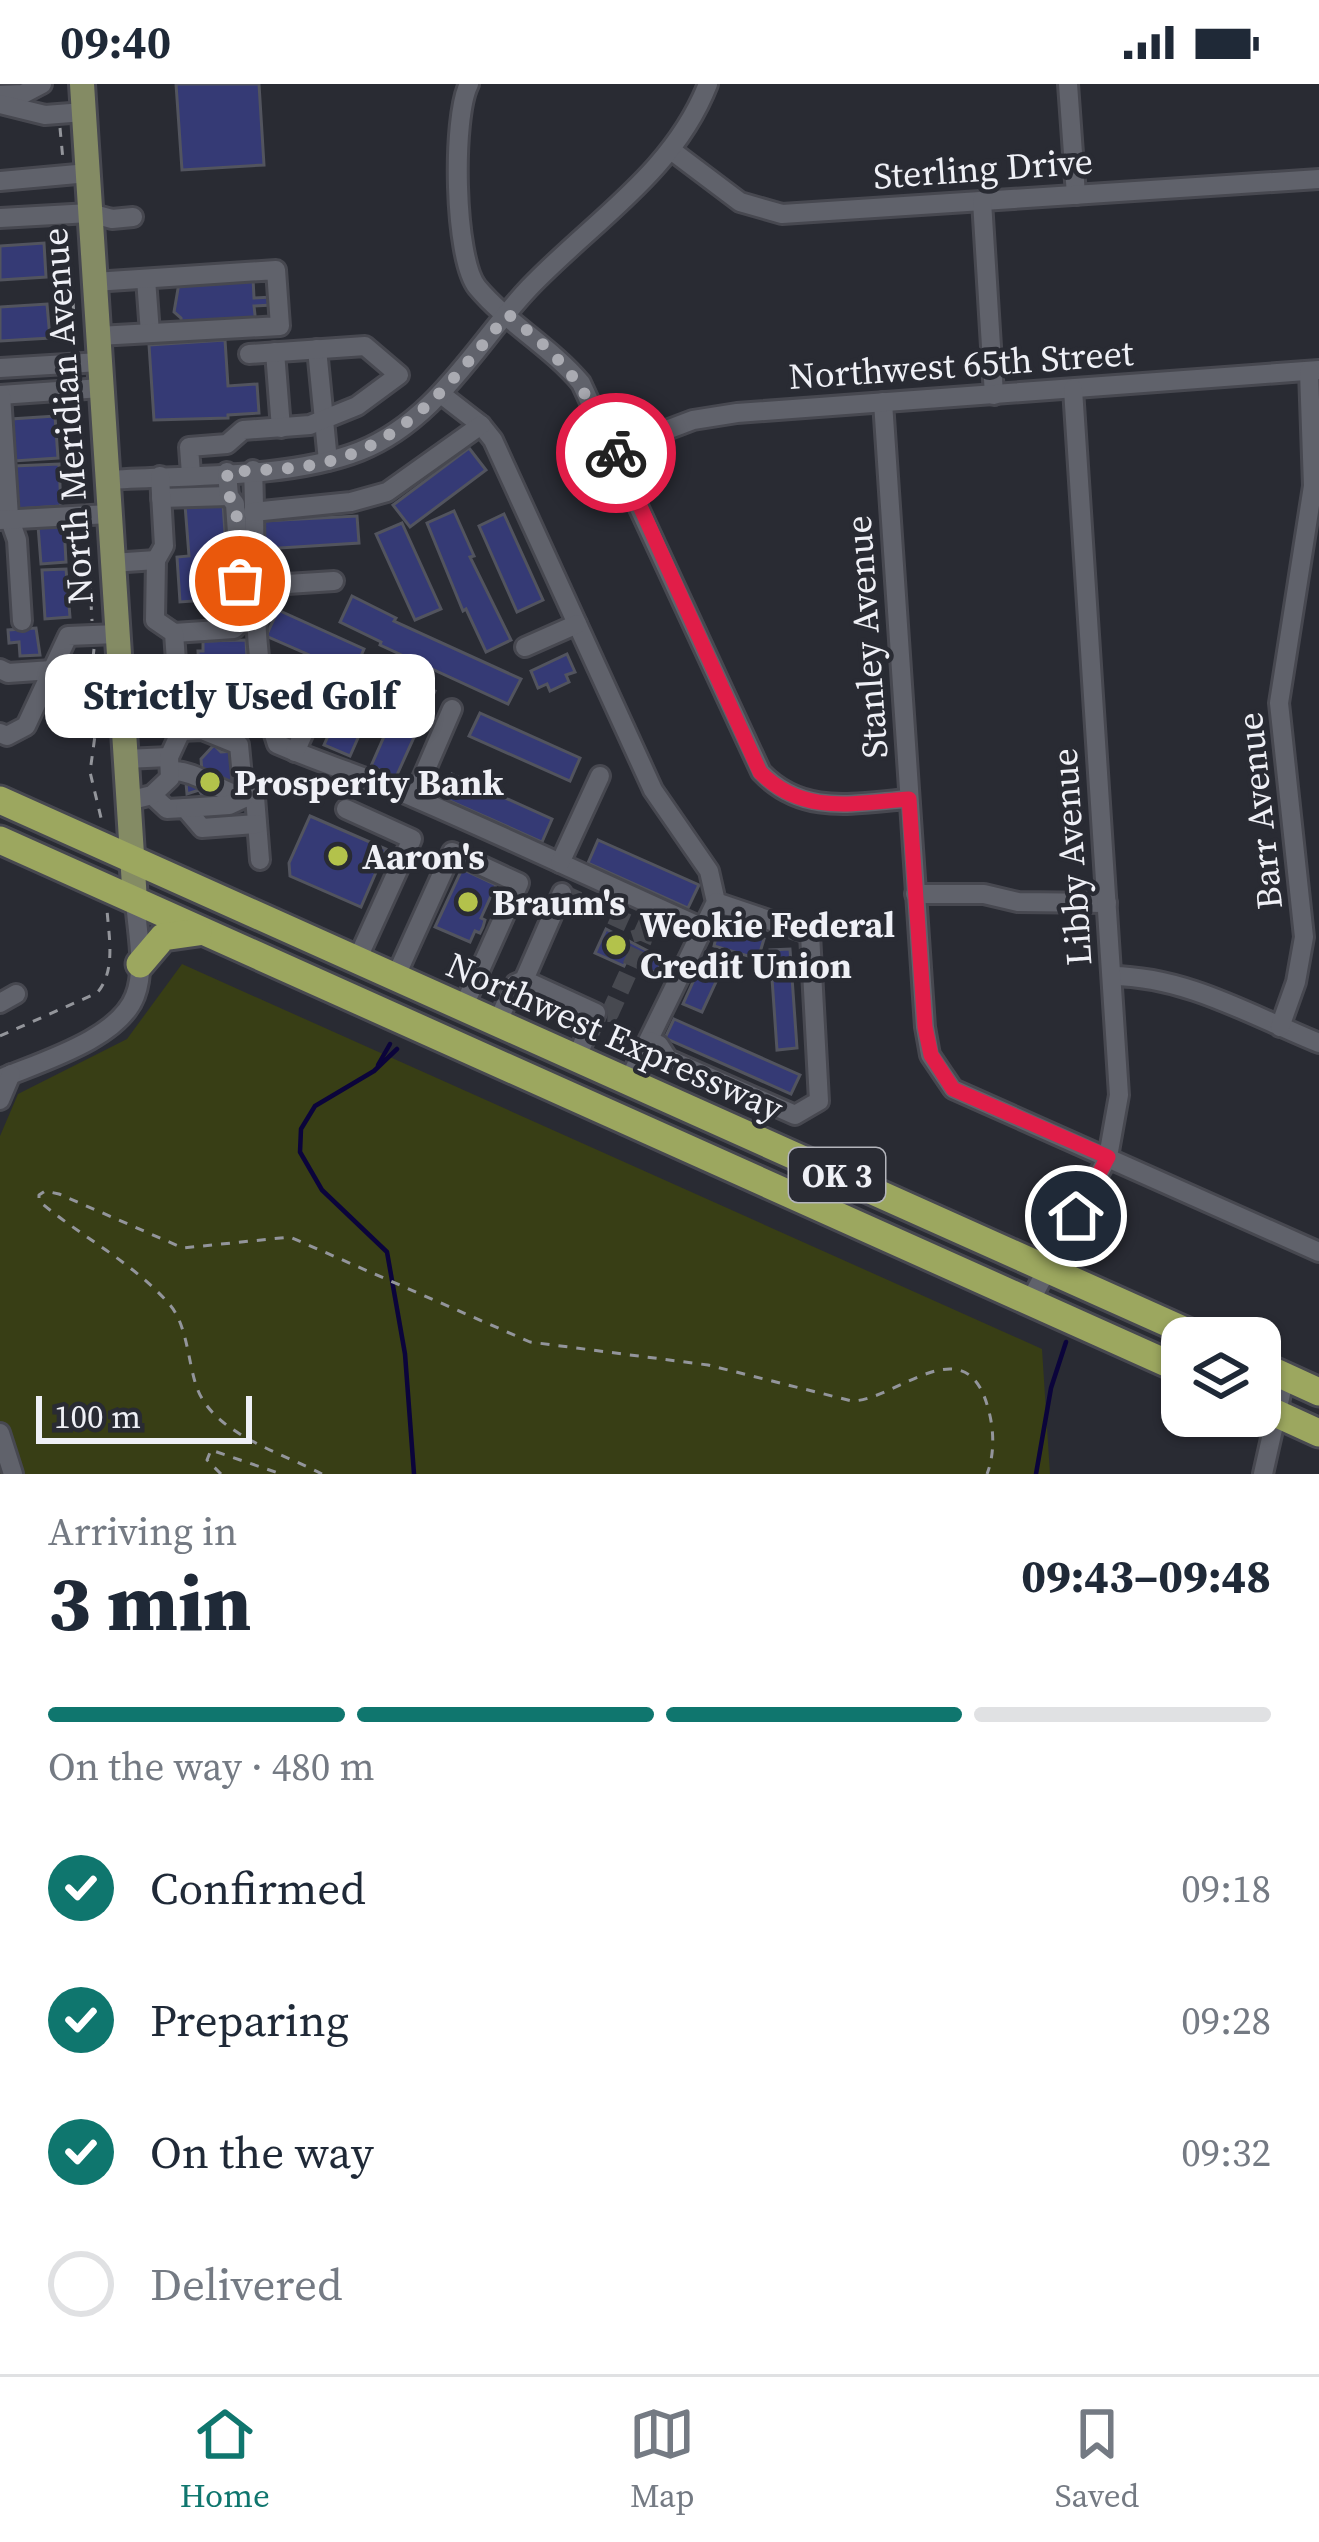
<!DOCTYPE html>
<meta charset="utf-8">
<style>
body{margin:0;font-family:"Source Serif 4",serif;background:#f6f6f7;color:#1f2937;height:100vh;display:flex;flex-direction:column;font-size:45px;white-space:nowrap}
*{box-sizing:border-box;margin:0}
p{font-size:39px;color:#747a83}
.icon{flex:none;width:66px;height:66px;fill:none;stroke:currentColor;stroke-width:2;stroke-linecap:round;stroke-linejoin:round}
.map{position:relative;height:1390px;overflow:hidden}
.sheet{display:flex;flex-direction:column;background:#fff;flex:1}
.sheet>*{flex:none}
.controls{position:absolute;left:1161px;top:1233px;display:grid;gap:24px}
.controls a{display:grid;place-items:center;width:120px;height:120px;border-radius:24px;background:#fff;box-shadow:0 3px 9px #0004;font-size:60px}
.scale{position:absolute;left:36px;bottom:30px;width:216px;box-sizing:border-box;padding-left:12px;border:6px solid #eff0f6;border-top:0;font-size:33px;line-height:42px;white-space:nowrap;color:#eff0f6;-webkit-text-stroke:9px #292b33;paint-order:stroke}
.pin{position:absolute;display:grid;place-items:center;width:102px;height:102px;color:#fff;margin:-51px;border:6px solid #fff;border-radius:50%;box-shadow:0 3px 12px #0007}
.courier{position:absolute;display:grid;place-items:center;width:120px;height:120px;margin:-60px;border:9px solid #e11d48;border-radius:50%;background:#fff;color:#222;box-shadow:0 3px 15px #0007}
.bubble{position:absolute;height:84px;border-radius:24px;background:#fff;box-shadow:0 3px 9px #0004;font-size:39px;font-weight:800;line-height:84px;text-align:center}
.head em{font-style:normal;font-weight:800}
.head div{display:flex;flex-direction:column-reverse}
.head{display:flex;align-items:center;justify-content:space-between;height:204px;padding:0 48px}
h1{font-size:78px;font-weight:800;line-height:90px}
.bar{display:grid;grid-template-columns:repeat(4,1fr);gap:18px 12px;align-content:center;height:144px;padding:0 48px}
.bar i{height:15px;border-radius:9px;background:#e0e1e3}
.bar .on{background:#0f766e}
.bar p{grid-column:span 4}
ol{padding:0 48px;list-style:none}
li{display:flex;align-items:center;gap:36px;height:132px}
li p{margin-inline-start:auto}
li .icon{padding:12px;border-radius:50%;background:#0f766e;color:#fff;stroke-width:4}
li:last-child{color:#747a83}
li i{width:66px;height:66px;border:6px solid #e0e1e3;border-radius:50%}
.status{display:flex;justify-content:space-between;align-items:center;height:84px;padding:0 60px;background:#fff;direction:ltr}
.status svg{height:33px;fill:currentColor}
.menu{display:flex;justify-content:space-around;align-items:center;height:168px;border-top:3px solid #e0e1e3;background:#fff;font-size:33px;color:#747a83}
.menu a{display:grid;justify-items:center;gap:6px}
.menu .on{color:#0f766e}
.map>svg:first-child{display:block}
</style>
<div class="status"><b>09:40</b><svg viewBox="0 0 49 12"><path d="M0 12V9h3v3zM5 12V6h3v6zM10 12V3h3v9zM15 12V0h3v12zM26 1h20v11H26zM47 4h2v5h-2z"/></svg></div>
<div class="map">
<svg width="1319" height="1390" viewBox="0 0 1319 1390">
<rect width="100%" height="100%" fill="#292b33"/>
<path fill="#383e15" d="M182,880L1042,1265L1050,1390H0V1052L18,1010L127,955Z"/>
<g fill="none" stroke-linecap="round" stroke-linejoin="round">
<g stroke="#0b043b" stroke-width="4.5">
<path d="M397,965L374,987L315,1022L301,1045L300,1068L322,1106L387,1168L405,1270L414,1390"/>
<path d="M378,981L390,960"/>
<path d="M1036,1390L1051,1304L1066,1258"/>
</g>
</g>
<g fill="#353a75" stroke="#52545e" stroke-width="3">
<path d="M176,0H259L264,81L182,86Z"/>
<path d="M44,159L46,193L0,196V162Z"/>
<path d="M253,194L254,214L272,213V221L254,222L256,240L182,245L181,234L174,228L179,199Z"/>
<path d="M47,220L50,254L0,257V223Z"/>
<path d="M225,256L228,302L257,300L259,329L228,331V334L154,336L149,261Z"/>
<path d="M55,332L58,374L14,377L11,335Z"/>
<path d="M469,364L486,386L410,443L393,421Z"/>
<path d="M59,380L61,422L17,425L14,382Z"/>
<path d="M223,420L227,478H233V491H228L231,536L208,537L207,516L180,518L177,473L189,472L185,421Z"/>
<path d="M454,427L474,472L470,473L511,556L486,568L466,525L463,527L427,439Z"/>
<path d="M504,430L543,516L517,528L479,442Z"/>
<path d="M357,432L359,459L264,465L262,437Z"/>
<path d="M402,439L441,525L415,536L376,450Z"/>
<path d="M64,441L66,478L41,480L38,442Z"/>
<path d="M66,485L70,533L45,535L42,486Z"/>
<path d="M352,512L396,534L394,537L521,595L508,620L380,561L381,558L340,538Z"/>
<path d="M278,526L364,565L353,590L266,552Z"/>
<path d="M36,544L40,571L20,572L19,558L9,559L8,546Z"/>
<path d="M246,556L248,594H238L241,642L208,644L204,588H199L198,567H203V557Z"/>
<path d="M567,570L575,588L566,591L569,598L550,607L547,600L538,604L531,587Z"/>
<path d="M363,575L388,586L350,672L324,661Z"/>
<path d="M409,596L435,607L396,693L371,682Z"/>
<path d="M480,629L580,674L570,697L469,652Z"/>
<path d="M214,661L221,668L236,667V698L215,702L233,735L216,736L199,706L187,710L186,699L202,689L201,675Z"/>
<path d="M452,690L552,735L542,758L441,713Z"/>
<path d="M310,732L386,765L361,823L290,792L289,779Z"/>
<path d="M598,756L699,801L688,824L588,779Z"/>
<path d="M462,785L496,801L481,834L485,836L483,843L480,849L475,847L470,858L435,843Z"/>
<path d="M719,842L764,855L758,875L714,862Z"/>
<path d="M606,845L663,875L657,889L626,878L624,882L595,869Z"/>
<path d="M790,865L797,964L777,966L770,866Z"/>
<path d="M703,876L722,885L702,928L683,920Z"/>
<path d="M674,935L800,991L791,1010L665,954Z"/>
</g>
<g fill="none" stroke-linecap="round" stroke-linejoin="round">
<path stroke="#474950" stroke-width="18" stroke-dasharray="18 9" stroke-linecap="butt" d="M562,809L639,844L643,856L610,929H596"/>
<g stroke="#474850" stroke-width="24">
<g id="minor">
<path d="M469,0C452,33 454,174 477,203C507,239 551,263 581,299L761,688C803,732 854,719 909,715"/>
<path d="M1068,0L1076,111"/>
<path d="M0,11L23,10L42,0"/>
<path d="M0,20L45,31L84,28"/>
<path d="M671,66L740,118L782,130L1319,95"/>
<path d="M0,97L88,89"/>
<path d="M982,117L994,311"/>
<path d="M0,134L90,129L112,135L133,133"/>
<path d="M146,195L150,249"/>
<path d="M94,198L276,186L280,242L98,252"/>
<path d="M317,265L328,377"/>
<path d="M275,268L281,344"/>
<path d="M0,284L100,278"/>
<path d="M441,310L481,341L493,356L653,706L709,787L716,818L628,998"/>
<path d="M0,311L101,304"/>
<path d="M1,311L9,433L17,456L22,537"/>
<path d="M883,318L925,943L930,971L953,1005L1319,1168"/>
<path d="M614,366L693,336L737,329L1319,286"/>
<path d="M253,386C257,476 248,574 277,660C323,680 370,694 415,714C512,756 607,801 703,844"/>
<path d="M191,390L189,363L227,360L243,346L310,341L357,322L399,291L365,262L249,270"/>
<path d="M107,396C184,391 289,395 360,367C437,336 475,261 529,204C593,137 673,89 708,0"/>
<path d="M161,414L229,412"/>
<path d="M253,428L351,418L387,408L481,341"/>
<path d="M0,436L109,430"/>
<path d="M112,479L156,476"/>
<path d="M256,502L334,497"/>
<path d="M174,549L234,545L243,536L235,420L229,412L227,388"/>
<path d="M525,563L577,540"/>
<path d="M0,585L8,589L52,586"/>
<path d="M181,647L202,646L239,661L244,714"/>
<path d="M0,649L7,652L26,642L68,552L117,550"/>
<path d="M295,668L329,592"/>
<path d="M125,675L169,673"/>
<path d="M170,687C200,685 224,715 255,713L260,776"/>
<path d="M152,711L167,725L185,724L202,744L257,740"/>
<path d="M414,713L452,625"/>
<path d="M128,717L152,711L170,694L169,673L181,647L174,549L155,536L156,476L164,462L160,392"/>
<path d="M185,724L229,721L244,714"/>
<path d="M346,725L412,755L357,876"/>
<path d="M560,779L600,692"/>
<path d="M915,810H984L1018,818L1107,819"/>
<path d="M1112,892C1188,893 1250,931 1319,959"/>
<path d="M395,894L452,768L519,799L463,924"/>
<path d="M524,896L596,929L576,975"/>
<path d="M0,919L16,910"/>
<path d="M497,939L515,900L524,896L562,809"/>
<path d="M1280,943L1296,898L1304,853L1279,619L1313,402L1309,287"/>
<path d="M650,957L659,961L668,975L795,1031L819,1017L810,850L716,818"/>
<path d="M0,995C40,978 119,955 135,912C146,884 137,846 135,817"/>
<path d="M0,1016L11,990"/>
<path d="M1030,1217L1108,1073L1119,1011L1073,305"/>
<path d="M0,1349L13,1390"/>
<path d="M1263,1390L1285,1292"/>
</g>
</g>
<g stroke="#474850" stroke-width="30">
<path id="major" d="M82,0L135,817"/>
</g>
<g stroke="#474850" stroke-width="33">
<g id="highway">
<path d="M0,716L1201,1254"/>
<path d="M0,756L1182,1286"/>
<path d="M140,880L163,853L198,848"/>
<path d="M1260,1281L1319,1308"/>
<path d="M1260,1322L1319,1349"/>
</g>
</g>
<g stroke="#93959b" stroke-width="3" stroke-dasharray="9 9" stroke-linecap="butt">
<path d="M60,44L63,76"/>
<path d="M68,145L76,262"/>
<path d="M80,319L86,417"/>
<path d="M87,445L92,537"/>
<path d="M94,565L91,591L97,637L90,688L102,738"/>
<path d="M0,952L97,909C116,887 109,854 107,826"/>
<path d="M221,1390L207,1376L211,1366L281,1390"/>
<path d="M322,1390C280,1368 211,1349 196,1301C188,1277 187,1241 170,1221C133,1178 81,1153 39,1117V1111L45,1107L59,1110L183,1164L290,1153L530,1258L708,1281L852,1317C897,1316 966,1241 988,1324C994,1344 995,1370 987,1390"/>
</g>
<use href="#minor" stroke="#60626b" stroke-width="18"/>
<use href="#major" stroke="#848b64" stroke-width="24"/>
<use href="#highway" stroke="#9ca75f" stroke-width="27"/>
</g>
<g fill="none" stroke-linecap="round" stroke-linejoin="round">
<path stroke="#aaabb2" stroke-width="12" stroke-dasharray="0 21.6" d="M240,497L236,420L229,412L227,388C255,386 284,386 312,381C403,365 452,297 508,230C567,279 583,299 616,369"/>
<path stroke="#e11d48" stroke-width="15" d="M616,369L760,688C803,732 855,719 909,715L925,943L931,971L953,1005L1108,1073L1076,1132"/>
</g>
<g fill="#b3c24b" stroke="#292b33" stroke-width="4.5">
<circle cx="210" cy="698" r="12"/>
<circle cx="338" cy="772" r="12"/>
<circle cx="468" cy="818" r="12"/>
<circle cx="616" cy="861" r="12"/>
</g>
<g text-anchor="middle" stroke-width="9" stroke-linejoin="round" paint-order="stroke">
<rect fill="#292b33" stroke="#b4b5bc" stroke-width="3" x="789" y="1064" width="96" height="54" rx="9"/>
<g font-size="33" font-weight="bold" fill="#eff0f6">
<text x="837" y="1103">OK 3</text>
</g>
<g font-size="36" fill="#eff0f6" stroke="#292b33">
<text transform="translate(983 84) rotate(-4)" y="13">Sterling Drive</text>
<text transform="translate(961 280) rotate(-4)" y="13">Northwest 65th Street</text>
<text transform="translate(67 332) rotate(-94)" y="13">North Meridian Avenue</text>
<text transform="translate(866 553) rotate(-94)" y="13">Stanley Avenue</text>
<text transform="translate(1259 727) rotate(-96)" y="13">Barr Avenue</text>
<text transform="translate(1071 773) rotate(-94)" y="13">Libby Avenue</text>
<text transform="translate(615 952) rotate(24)" y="13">Northwest Expressway</text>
</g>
<g font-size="36" font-weight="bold" fill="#eff0f6" stroke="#292b33" text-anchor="start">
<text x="234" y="711">Prosperity Bank</text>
<text x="362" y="785">Aaron's</text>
<text x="492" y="831">Braum's</text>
<text x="640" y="853">Weokie Federal<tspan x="640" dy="41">Credit Union</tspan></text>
</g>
</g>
</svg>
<div class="controls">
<a><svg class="icon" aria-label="layers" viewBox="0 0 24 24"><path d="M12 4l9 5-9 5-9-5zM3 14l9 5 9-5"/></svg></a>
</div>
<div class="scale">100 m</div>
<div class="pin" style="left:240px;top:497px;background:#ea580c"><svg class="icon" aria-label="bag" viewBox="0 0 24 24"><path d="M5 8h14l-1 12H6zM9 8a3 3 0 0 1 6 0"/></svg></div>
<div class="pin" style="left:1076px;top:1132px;background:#1f2937"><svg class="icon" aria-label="home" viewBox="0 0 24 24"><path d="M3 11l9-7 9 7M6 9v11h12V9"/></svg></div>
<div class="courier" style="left:616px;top:369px"><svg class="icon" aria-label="bike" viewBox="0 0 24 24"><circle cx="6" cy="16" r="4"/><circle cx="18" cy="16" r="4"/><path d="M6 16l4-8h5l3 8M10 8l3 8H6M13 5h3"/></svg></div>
<div class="bubble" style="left:45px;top:570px;width:390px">Strictly Used Golf</div>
</div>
<section class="sheet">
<div class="head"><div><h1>3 min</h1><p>Arriving in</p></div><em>09:43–09:48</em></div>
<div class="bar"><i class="on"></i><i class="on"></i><i class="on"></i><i></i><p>On the way · 480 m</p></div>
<ol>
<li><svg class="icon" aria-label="check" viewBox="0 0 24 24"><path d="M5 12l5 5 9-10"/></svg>Confirmed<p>09:18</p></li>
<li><svg class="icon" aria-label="check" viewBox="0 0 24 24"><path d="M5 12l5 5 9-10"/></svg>Preparing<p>09:28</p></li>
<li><svg class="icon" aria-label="check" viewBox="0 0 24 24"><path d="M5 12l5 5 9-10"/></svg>On the way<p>09:32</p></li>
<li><i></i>Delivered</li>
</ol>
</section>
<nav class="menu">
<a class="on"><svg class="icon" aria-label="home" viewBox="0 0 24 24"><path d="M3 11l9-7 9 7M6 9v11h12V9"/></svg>Home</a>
<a><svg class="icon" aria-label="map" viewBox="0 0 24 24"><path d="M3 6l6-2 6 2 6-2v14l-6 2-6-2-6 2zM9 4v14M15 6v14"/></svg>Map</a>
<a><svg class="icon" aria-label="saved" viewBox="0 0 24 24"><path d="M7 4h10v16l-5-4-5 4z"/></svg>Saved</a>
</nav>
